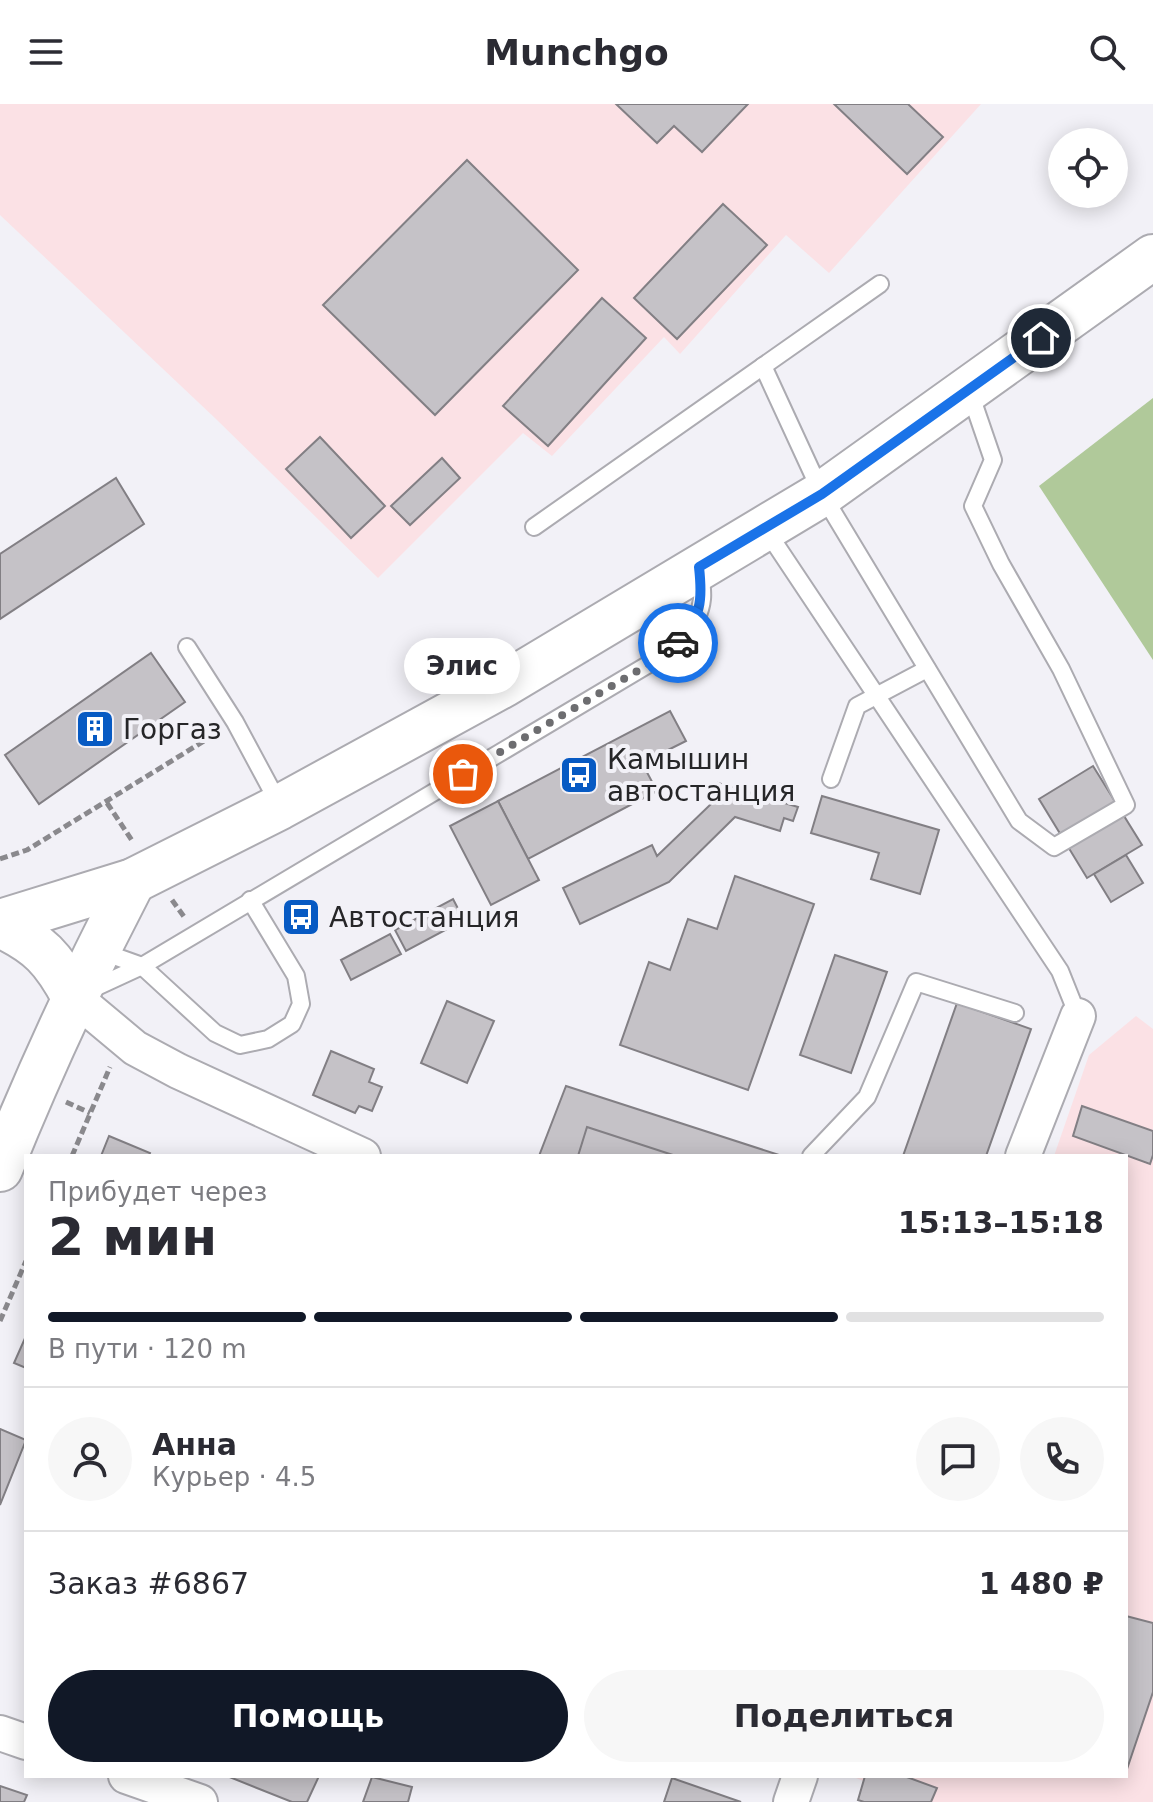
<!DOCTYPE html>
<html lang="ru">
<meta charset="utf-8">
<style>
body{margin:0;font-family:"DejaVu Sans",sans-serif;background:#f7f7f7;color:#2b2b33;height:100vh;display:flex;flex-direction:column;font-size:30px;white-space:nowrap}
*{box-sizing:border-box;margin:0}
p{font-size:26px;color:#7c7c81}
.icon{flex:none;width:44px;height:44px;fill:none;stroke:currentColor;stroke-width:2;stroke-linecap:round;stroke-linejoin:round}
.map{position:relative;flex:1;overflow:hidden}
.details{position:absolute;left:24px;top:1050px;width:1104px;height:624px;display:flex;flex-direction:column;background:#fff;border-radius:0px;box-shadow:0 4px 20px #0003}
.details>*{flex:none}
.buttons{position:absolute;left:1048px;top:24px;display:grid;gap:16px}
.buttons a{display:grid;place-items:center;width:80px;height:80px;border-radius:50%;background:#fff;box-shadow:0 4px 20px #0003;font-size:40px}
.pin{position:absolute;display:grid;place-items:center;width:68px;height:68px;color:#fff;margin:-34px;border:4px solid #fff;border-radius:50%;box-shadow:0 2px 8px #0007}
.courier{position:absolute;display:grid;place-items:center;width:80px;height:80px;margin:-40px;border:6px solid #1a73e8;border-radius:50%;background:#fff;color:#222;box-shadow:0 2px 10px #0007}
.bubble{position:absolute;height:56px;border-radius:28px;background:#fff;box-shadow:0 4px 20px #0003;font-size:26px;font-weight:700;line-height:56px;text-align:center}
.headline em{font-style:normal;font-weight:700}
.headline div{display:flex;flex-direction:column-reverse}
.headline{display:flex;align-items:center;justify-content:space-between;height:136px;padding:0 24px}
h1{font-size:52px;font-weight:700;line-height:60px}
.bar{display:grid;grid-template-columns:repeat(4,1fr);gap:12px 8px;align-content:center;height:96px;padding:0 24px}
.bar i{height:10px;border-radius:6px;background:#e1e1e2}
.bar .selected{background:#111827}
.bar p{grid-column:span 4}
.line{display:flex;align-items:center;gap:20px;padding:0 24px;border-top:2px solid #e1e1e2}
.line div{flex:1}
.round{display:grid;place-items:center;flex:none;width:84px;height:84px;border-radius:42px;background:#f7f7f7}
.primary-button{display:flex;gap:16px;margin-top:auto;padding:16px 24px}
.primary-button a{flex:1;height:92px;border-radius:48px;background:#111827;color:#fff;font-size:32px;font-weight:700;line-height:92px;text-align:center}
.primary-button a+a{background:#f7f7f7;color:#2b2b33}
header{display:flex;justify-content:space-between;align-items:center;height:104px;padding:0 24px;background:#fff;font-size:36px;font-weight:700}
.map>svg:first-child{display:block}
</style>
<header><svg class="icon" aria-label="menu" viewBox="0 0 24 24"><path d="M4 6h16M4 12h16M4 18h16"/></svg>Munchgo<svg class="icon" aria-label="search" viewBox="0 0 24 24"><circle cx="10" cy="10" r="6"/><path d="M15 15l6 6"/></svg></header>
<div class="map">
<svg width="1153" height="1698" viewBox="0 0 1153 1698">
<rect width="100%" height="100%" fill="#f2f1f7"/>
<g fill="#fbe1e5">
<path d="M0,0H981L829,169L786,131L680,250L664,233L552,352L523,329L378,474L216,315L0,111Z"/>
<path d="M1136,912L1153,925V1698H915L851,1672H1126V1052H1054L1089,951Z"/>
</g>
<path fill="#b0c99a" d="M1153,294V556L1039,382Z"/>
<g fill="#c5c2c7" stroke="#827f84" stroke-width="2">
<path d="M616,0H748L702,48L674,22L657,39Z"/>
<path d="M834,0H908L943,33L907,70Z"/>
<path d="M467,56L578,166L435,311L323,201Z"/>
<path d="M723,100L767,141L677,235L634,194Z"/>
<path d="M602,194L646,234L548,342L503,302Z"/>
<path d="M320,333L385,402L351,434L286,365Z"/>
<path d="M442,354L460,374L410,421L391,402Z"/>
<path d="M116,374L144,420L0,515V450Z"/>
<path d="M151,549L185,598L39,700L5,651Z"/>
<path d="M670,607L686,637L642,659L657,687L528,755L498,697Z"/>
<path d="M1093,662L1142,741L1087,774L1039,695Z"/>
<path d="M718,679L798,703L793,717L784,714L780,727L735,713L669,778L580,820L563,784L652,741L657,752L711,700Z"/>
<path d="M822,692L939,726L920,790L871,775L879,749L811,729Z"/>
<path d="M498,697L539,776L491,801L450,722Z"/>
<path d="M1126,751L1143,779L1111,798L1094,770Z"/>
<path d="M735,772L814,800L748,986L620,941L649,858L670,866L688,815L717,825Z"/>
<path d="M453,795L464,816L406,847L395,826Z"/>
<path d="M390,830L401,850L351,876L341,856Z"/>
<path d="M835,851L887,868L851,969L800,951Z"/>
<path d="M447,897L494,917L467,979L421,959Z"/>
<path d="M957,899L1031,925L986,1052H903Z"/>
<path d="M331,947L374,965L369,978L382,983L372,1007L359,1002L355,1009L313,991Z"/>
<path d="M566,982L779,1051L539,1052Z"/>
<path d="M1082,1002L1153,1027V1051L1150,1060L1073,1032Z"/>
<path d="M587,1023L676,1052H578Z"/>
<path d="M109,1032L150,1049L149,1052H101Z"/>
<path d="M26,1232V1264L14,1259Z"/>
<path d="M0,1325L26,1336L0,1401Z"/>
<path d="M1126,1512L1153,1519V1588L1126,1668Z"/>
<path d="M227,1672H319L307,1698H292Z"/>
<path d="M865,1672H904L937,1684L931,1698H864L858,1696Z"/>
<path d="M372,1673L412,1683L408,1698H363Z"/>
<path d="M672,1674L741,1698H664Z"/>
<path d="M0,1682L27,1691L24,1698H0Z"/>
</g>
<g fill="none" stroke-linecap="round" stroke-linejoin="round">
<g stroke="#acabb1" stroke-width="20">
<g id="service">
<path d="M763,262L822,390L1019,717L1054,743L1126,701L1061,565L1001,460L973,402L993,356L969,286"/>
<path d="M534,423L880,180"/>
<path d="M766,426L1060,867L1078,912"/>
<path d="M187,543L235,618L279,700"/>
<path d="M831,675L857,602L927,565"/>
<path d="M100,847L142,862L215,929L240,941L268,935L292,920L301,900L296,872L250,796"/>
<path d="M90,886L142,862L649,560C671,544 699,526 702,495C703,487 701,477 700,469"/>
<path d="M811,1052L867,993L916,878L1015,909"/>
</g>
</g>
<g stroke="#acabb1" stroke-width="38">
<g id="minor">
<path d="M74,893L135,944L178,967L363,1052"/>
<path d="M1023,1052L1078,912"/>
<path d="M0,1629L26,1638"/>
<path d="M126,1672L200,1698"/>
<path d="M791,1698L800,1672"/>
</g>
</g>
<g stroke="#acabb1" stroke-width="48">
<g id="secondary">
<path d="M0,821C39,839 54,855 74,893"/>
<path d="M0,1065C40,966 84,871 133,777"/>
</g>
</g>
<g stroke="#acabb1" stroke-width="48">
<path id="primary" d="M0,818L133,777L280,703L505,580L822,390L1153,153"/>
</g>
<g stroke="#8a898d" stroke-width="5" stroke-dasharray="8 4" stroke-linecap="butt">
<path d="M107,699L133,738"/>
<path d="M0,755L27,746L217,629"/>
<path d="M172,796L185,814"/>
<path d="M66,998L90,1009"/>
<path d="M72,1052L110,963"/>
<path d="M0,1217L26,1157"/>
</g>
<use href="#service" stroke="#fff" stroke-width="16"/>
<use href="#minor" stroke="#fff" stroke-width="34"/>
<use href="#secondary" stroke="#fff" stroke-width="44"/>
<use href="#primary" stroke="#fff" stroke-width="44"/>
</g>
<g fill="none" stroke-linecap="round" stroke-linejoin="round">
<path stroke="#6d6d70" stroke-width="8" stroke-dasharray="0 14.4" d="M463,670L649,560L678,539"/>
<path stroke="#1a73e8" stroke-width="10" d="M678,539C701,510 703,499 699,463L822,390L1041,234"/>
</g>
<defs>
<g id="building-square" transform="scale(2)"><rect x="-9" y="-9" width="18" height="18" rx="4" fill="#075ac3" stroke="#f2f1f7"/><path d="M-4-6H4V6H1V3H-1V6H-4ZM-2.5-4.3h1.7v1.8h-1.7ZM.8-4.3h1.7v1.8H.8ZM-2.5-1h1.7V.8h-1.7ZM.8-1h1.7V.8H.8Z" fill="#fff"/></g>
<g id="bus-square" transform="scale(2)"><rect x="-9" y="-9" width="18" height="18" rx="4" fill="#075ac3" stroke="#f2f1f7"/><path d="M-5-6H5V4H4V6H2V4H-2V6H-4V4H-5ZM-3.5-4V0h7V-4ZM-3.5 1.2v1.5H-2V1.2ZM2 1.2v1.5H3.5V1.2Z" fill="#fff"/></g>
</defs>
<g fill-rule="evenodd">
<use href="#building-square" x="95" y="625"/>
<use href="#bus-square" x="579" y="671"/>
<use href="#bus-square" x="301" y="813"/>
</g>
<g text-anchor="middle" stroke-width="8" stroke-linejoin="round" paint-order="stroke">
<g font-size="28" fill="#262628" stroke="#f2f1f7" text-anchor="start">
<text x="123" y="635">Горгаз</text>
<text x="607" y="665">Камышин<tspan x="607" dy="32">автостанция</tspan></text>
<text x="329" y="823">Автостанция</text>
</g>
</g>
</svg>
<div class="buttons">
<a><svg class="icon" aria-label="locate" viewBox="0 0 24 24"><circle cx="12" cy="12" r="6"/><path d="M12 2v4M12 18v4M2 12h4M18 12h4"/></svg></a>
</div>
<div class="pin" style="left:463px;top:670px;background:#ea580c"><svg class="icon" aria-label="bag" viewBox="0 0 24 24"><path d="M5 8h14l-1 12H6zM9 8a3 3 0 0 1 6 0"/></svg></div>
<div class="pin" style="left:1041px;top:234px;background:#1f2937"><svg class="icon" aria-label="home" viewBox="0 0 24 24"><path d="M3 11l9-7 9 7M6 9v11h12V9"/></svg></div>
<div class="courier" style="left:678px;top:539px"><svg class="icon" aria-label="car" viewBox="0 0 24 24"><path d="M5 17H2v-5l4-1 3-4h7l3 4 3 1v5h-3M9 17h6M6 11h13"/><circle cx="7" cy="17" r="2"/><circle cx="17" cy="17" r="2"/></svg></div>
<div class="bubble" style="left:404px;top:534px;width:116px">Элис</div>
<section class="details">
<div class="headline"><div><h1>2 мин</h1><p>Прибудет через</p></div><em>15:13–15:18</em></div>
<div class="bar"><i class="selected"></i><i class="selected"></i><i class="selected"></i><i></i><p>В пути · 120 m</p></div>
<div class="line" style="height:144px"><a class="round"><svg class="icon" aria-label="person" viewBox="0 0 24 24"><circle cx="12" cy="8" r="4"/><path d="M4 21q1-7 8-7t8 7"/></svg></a><div><b>Анна</b><p>Курьер · 4.5</p></div><a class="round"><svg class="icon" aria-label="chat" viewBox="0 0 24 24"><path d="M4 5h16v11H9l-5 4z"/></svg></a><a class="round"><svg class="icon" aria-label="phone" viewBox="0 0 24 24"><path d="M5 4h4l2 5-3 2q2 4 5 5l2-3 5 2v4C11 20 4 13 5 4z"/></svg></a></div>
<div class="line" style="height:104px"><div>Заказ #6867</div><b>1 480 ₽</b></div>
<div class="primary-button"><a>Помощь</a><a>Поделиться</a></div>
</section>
</div>
